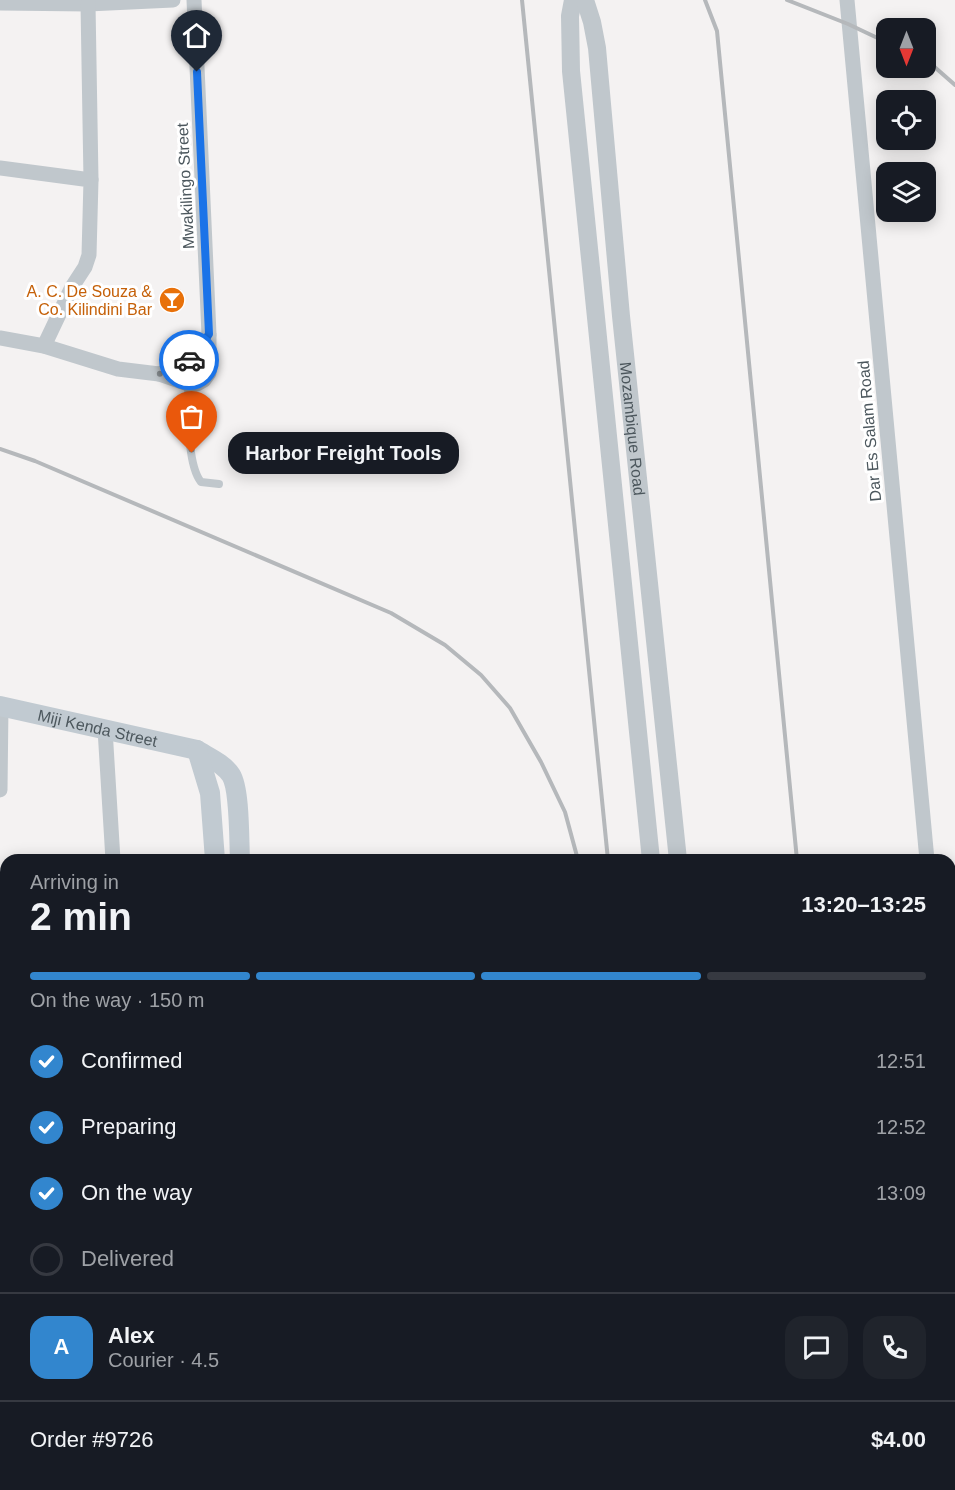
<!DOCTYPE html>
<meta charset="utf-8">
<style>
body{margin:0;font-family:Helvetica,sans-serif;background:#20242c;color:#f1f3f6;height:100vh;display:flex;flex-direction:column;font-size:22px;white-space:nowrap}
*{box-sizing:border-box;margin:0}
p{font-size:20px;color:#9ea1a6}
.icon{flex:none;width:33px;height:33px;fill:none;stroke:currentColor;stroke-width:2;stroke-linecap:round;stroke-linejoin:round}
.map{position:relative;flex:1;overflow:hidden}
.drawer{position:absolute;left:0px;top:854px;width:956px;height:638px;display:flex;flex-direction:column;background:#171b24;border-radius:18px 18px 0 0;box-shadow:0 3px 15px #0003}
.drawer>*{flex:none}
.needle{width:39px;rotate:180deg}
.buttons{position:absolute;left:876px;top:18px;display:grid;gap:12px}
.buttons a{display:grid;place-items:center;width:60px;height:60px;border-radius:12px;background:#171b24;box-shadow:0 3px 15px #0003;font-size:30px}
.pin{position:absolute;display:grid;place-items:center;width:51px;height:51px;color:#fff;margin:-62px -26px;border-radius:50% 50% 50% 0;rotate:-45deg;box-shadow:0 0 6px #0007}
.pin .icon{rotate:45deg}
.courier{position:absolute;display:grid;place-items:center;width:60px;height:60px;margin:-30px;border:4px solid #1a73e8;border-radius:50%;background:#fff;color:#222;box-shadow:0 2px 8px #0007}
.bubble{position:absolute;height:42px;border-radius:18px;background:#171b24;box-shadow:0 3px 15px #0003;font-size:20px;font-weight:800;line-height:42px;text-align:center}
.headline em{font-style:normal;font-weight:800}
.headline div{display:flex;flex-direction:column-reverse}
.headline{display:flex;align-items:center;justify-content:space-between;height:102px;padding:0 30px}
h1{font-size:39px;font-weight:800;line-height:45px}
.bar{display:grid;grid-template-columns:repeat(4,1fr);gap:9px 6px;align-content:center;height:72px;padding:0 30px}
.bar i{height:8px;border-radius:4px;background:#363941}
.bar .current{background:#3286ce}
.bar p{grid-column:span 4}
.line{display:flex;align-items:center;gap:15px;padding:0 30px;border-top:2px solid #363941}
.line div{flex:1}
.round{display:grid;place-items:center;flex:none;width:63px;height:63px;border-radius:18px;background:#20242c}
ol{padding:0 30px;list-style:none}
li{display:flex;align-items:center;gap:18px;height:66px}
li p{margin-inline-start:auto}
li .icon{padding:6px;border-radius:50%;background:#3286ce;color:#fff;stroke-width:4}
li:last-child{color:#9ea1a6}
li i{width:33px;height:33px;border:3px solid #363941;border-radius:50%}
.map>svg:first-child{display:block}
</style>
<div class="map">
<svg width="955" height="1490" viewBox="0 0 955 1490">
<rect width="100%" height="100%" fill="#f4f2f2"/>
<path fill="#e5e3e4" d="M0,1355H6V1485H139V1490H0Z"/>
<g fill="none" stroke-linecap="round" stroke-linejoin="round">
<g stroke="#c0c7cc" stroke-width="8">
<path d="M188,384C189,408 186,463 201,482L219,484"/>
<path d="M950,1092L955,1148"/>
<path d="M939,1485L944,1490"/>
<path d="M505,1490L510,1485"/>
</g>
<g stroke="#c0c7cc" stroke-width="15">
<path d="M847,0L927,860"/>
<path d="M0,3L88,4L173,0"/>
<path d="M88,4L91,180"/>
<path d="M0,168L91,180L89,255L85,267L72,287L44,346"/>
<path d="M0,338L44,346L118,369L159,374L188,384H197L204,380L209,373V334L194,0"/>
<path d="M159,374C184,368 195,356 209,335"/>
<path d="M105,729L113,860"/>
<path d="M0,790L1,706"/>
<path d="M0,997V999H6"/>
<path d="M0,1071H6"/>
<path d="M0,1138L6,1139"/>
<path d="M0,1199H6"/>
<path d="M0,1484H6"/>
<path d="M412,1485L413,1490"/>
</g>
<g stroke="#c0c7cc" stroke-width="18">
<path d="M573,0L570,16L571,71L651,860"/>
<path id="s1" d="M585,0L592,22L597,48L621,316L678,860"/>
<path d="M950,1063L955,1062"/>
</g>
<g stroke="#c1cad1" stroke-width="20">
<path id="s2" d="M0,706L197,750C208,757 223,763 231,775C240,789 239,841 240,860"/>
<path d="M197,750L210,793L215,860"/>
<path d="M151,1485V1490"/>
<path d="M177,1490V1485"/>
</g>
<g stroke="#b5b8bb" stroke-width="4">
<path d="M522,0L608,860"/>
<path d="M705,0L717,31L797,860"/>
<path d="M787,0L848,24L886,42"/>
<path d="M930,63L955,85"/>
<path d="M0,449L35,461L391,613L445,645L481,675L510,708L541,762L565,812L578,860"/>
<path d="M747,1485L748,1490"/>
<path d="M765,1485L767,1490"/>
<path d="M776,1485L778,1490"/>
</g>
</g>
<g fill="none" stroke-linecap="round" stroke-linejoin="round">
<path stroke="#878d91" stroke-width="6" stroke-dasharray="0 10.8" d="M189,360L178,367L159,374L188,384L189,431L192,453"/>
<path stroke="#1a73e8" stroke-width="8" d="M189,360L195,355L209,334L197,72"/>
</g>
<defs>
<g id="bar-disc" transform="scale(1.35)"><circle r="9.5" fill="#e8710a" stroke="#fff"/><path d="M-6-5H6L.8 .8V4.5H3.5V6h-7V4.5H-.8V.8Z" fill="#fff"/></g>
</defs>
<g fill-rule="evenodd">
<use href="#bar-disc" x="172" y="300"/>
</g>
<g text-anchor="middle" stroke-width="6" stroke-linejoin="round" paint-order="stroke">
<g font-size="16" fill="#4c575d" stroke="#fff">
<text transform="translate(185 186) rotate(-93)" y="6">Mwakilingo Street</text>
<text dy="6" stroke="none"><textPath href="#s1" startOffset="432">Mozambique Road</textPath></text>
<text transform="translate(869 431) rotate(-95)" y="6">Dar Es Salam Road</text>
<text dy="6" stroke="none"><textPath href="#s2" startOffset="100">Miji Kenda Street</textPath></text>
</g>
<g font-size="16" fill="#c56008" stroke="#fff" text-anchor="end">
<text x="152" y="297">A. C. De Souza &amp;<tspan x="152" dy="18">Co. Kilindini Bar</tspan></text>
</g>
</g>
</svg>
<div class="buttons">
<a><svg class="needle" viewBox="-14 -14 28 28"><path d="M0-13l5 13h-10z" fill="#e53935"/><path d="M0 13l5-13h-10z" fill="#9ea1a6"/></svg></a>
<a><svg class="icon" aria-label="locate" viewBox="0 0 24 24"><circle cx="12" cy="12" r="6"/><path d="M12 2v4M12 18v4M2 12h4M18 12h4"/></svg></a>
<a><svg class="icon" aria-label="layers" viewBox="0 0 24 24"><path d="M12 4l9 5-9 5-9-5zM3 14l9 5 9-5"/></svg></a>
</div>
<div class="pin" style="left:192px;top:453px;background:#ea580c"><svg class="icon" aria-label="bag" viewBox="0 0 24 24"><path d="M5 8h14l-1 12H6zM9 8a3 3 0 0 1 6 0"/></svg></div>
<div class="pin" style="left:197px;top:72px;background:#1f2937"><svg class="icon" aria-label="home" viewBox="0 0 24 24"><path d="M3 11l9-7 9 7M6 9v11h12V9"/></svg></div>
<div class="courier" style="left:189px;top:360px"><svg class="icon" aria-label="car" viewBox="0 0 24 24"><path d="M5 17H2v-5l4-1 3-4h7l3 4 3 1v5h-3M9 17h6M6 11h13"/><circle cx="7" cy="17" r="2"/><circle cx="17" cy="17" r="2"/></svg></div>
<div class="bubble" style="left:228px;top:432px;width:231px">Harbor Freight Tools</div>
<section class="drawer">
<div class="headline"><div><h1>2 min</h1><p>Arriving in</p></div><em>13:20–13:25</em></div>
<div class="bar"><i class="current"></i><i class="current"></i><i class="current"></i><i></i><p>On the way · 150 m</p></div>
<ol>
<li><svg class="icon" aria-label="check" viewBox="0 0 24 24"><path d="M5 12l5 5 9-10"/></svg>Confirmed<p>12:51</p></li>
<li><svg class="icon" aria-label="check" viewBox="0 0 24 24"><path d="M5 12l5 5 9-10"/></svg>Preparing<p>12:52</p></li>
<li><svg class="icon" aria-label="check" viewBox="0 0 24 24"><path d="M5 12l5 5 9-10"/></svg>On the way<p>13:09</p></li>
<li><i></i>Delivered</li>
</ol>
<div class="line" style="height:108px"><b class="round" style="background:#3286ce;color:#fff">A</b><div><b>Alex</b><p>Courier · 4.5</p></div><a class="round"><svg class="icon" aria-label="chat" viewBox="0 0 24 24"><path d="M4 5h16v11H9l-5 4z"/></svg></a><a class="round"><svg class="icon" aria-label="phone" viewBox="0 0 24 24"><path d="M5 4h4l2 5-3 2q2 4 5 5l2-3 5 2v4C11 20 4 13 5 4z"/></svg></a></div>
<div class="line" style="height:78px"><div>Order #9726</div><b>$4.00</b></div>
</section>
</div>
